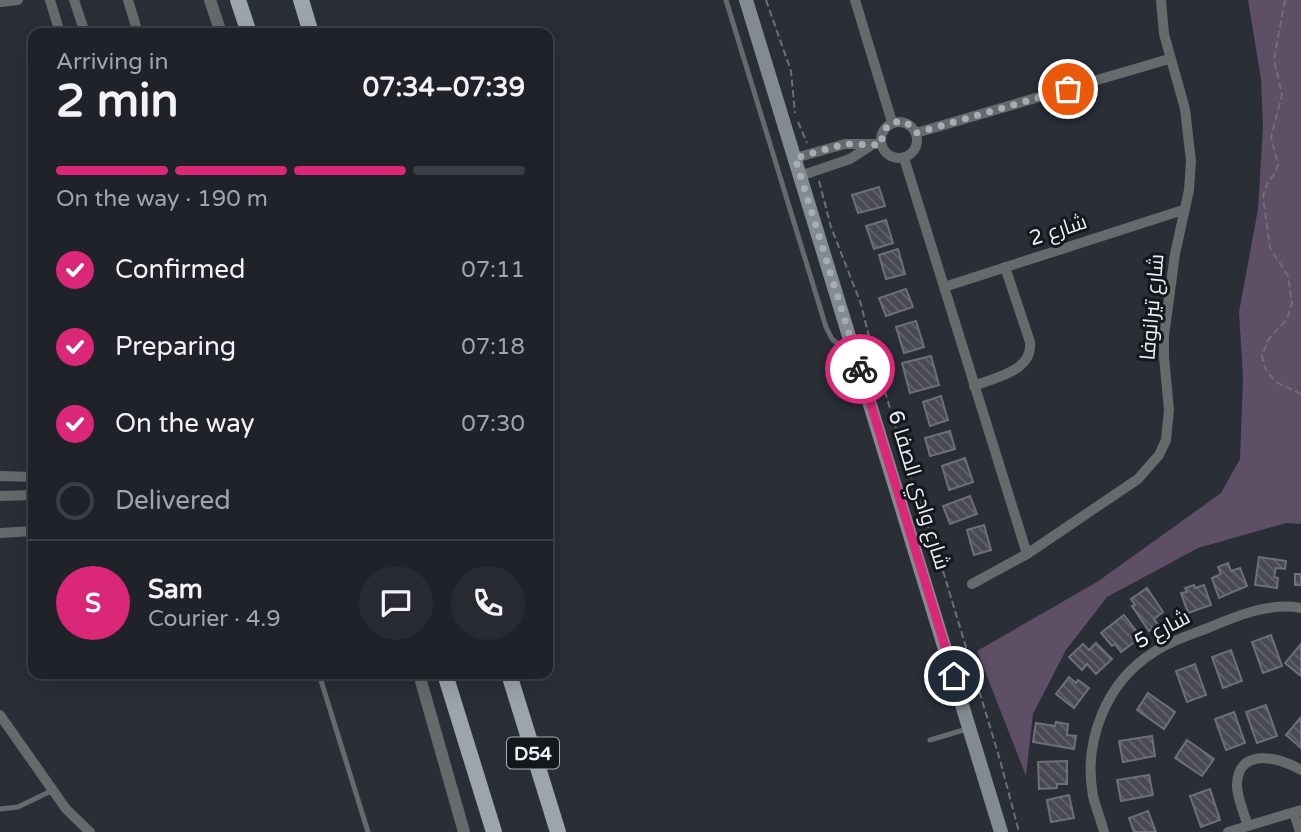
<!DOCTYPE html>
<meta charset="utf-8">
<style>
body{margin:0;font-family:"Varela Round",Cairo,sans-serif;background:#272a31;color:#f1f3f6;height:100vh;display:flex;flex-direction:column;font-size:26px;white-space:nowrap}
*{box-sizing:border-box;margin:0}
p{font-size:23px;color:#a1a4a8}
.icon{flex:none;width:38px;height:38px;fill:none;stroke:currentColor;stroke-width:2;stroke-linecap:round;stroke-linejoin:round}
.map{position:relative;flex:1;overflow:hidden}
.sheet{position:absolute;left:28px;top:28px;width:525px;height:651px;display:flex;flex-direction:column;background:#1f2229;border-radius:14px;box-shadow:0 7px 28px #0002,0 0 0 2px #3c3f46}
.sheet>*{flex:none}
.pin{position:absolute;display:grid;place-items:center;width:60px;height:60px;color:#fff;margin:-30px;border:4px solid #fff;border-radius:50%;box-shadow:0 2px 7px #0007}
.courier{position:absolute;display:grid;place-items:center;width:70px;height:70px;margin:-35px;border:5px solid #db2777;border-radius:50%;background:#fff;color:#222;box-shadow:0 2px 9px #0007}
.overview em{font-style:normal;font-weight:700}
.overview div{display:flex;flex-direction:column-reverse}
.overview{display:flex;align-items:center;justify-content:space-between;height:119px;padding:0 28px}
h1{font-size:46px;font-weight:700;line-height:52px}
.bar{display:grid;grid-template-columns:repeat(4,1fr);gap:10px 7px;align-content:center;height:84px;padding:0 28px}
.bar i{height:9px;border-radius:5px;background:#3c3f46}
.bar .current{background:#db2777}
.bar p{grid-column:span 4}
.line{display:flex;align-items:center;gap:18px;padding:0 28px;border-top:2px solid #3c3f46}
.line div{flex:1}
.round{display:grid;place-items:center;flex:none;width:74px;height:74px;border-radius:37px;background:#272a31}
ol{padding:0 28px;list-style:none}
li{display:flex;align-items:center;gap:21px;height:77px}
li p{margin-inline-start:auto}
li .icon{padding:7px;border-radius:50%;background:#db2777;color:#fff;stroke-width:4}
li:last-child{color:#a1a4a8}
li i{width:38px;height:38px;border:4px solid #3c3f46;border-radius:50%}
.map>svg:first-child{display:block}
</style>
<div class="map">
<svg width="1301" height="832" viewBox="0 0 1301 832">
<defs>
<pattern id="building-back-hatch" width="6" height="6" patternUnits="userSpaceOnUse" patternTransform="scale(1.75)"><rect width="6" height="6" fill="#494954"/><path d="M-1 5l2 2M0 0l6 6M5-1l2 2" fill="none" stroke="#64646d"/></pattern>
</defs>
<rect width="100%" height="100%" fill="#292e37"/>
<path fill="#5e4e66" d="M1248,0H1301V524L1286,523L1198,548L1107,597L1066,650L1033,714L1026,776L977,651L1097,582L1221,493L1240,459L1243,377L1239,312L1258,209L1263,126L1261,79Z"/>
<g fill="url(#building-back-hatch)" stroke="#6f6f7a" stroke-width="2">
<path d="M879,187L885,206L858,213L852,195Z"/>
<path d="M886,220L893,243L874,249L866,226Z"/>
<path d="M898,249L905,274L886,279L879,255Z"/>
<path d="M906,289L913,307L886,316L879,298Z"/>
<path d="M916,321L924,347L904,353L896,327Z"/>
<path d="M931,356L939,385L910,393L902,363Z"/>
<path d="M941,396L948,420L930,426L923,402Z"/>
<path d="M950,431L955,449L930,456L925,438Z"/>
<path d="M965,458L973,482L949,490L942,466Z"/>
<path d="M970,496L977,514L950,524L943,506Z"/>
<path d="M984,525L991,550L974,555L967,530Z"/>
<path d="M1259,557L1286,561L1285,569L1276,568L1274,577L1278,578L1277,588L1255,585Z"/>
<path d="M1228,563L1231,571L1240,568L1247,586L1219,598L1212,578L1221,574L1218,567Z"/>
<rect x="1295" y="574" width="6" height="11"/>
<path d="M1194,585L1195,588L1204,585L1211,605L1188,613L1181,593L1187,592L1185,588Z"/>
<path d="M1147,588L1163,612L1154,619L1158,625L1149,631L1132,606L1135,605L1131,599Z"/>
<path d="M1124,615L1141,637L1121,652L1115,644L1112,646L1101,633Z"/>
<path d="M1271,635L1282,666L1263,673L1252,642Z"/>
<path d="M1096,643L1112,659L1096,674L1087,664L1082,670L1069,657L1083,644L1089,650Z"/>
<path d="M1301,644V676L1285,663Z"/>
<path d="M1231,650L1242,681L1223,688L1212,657Z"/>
<path d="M1195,664L1206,695L1187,702L1176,671Z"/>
<path d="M1069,677L1076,683L1078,680L1089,688L1074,708L1056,694Z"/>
<path d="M1148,693L1175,712L1164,729L1137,710Z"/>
<path d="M1266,705L1277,736L1257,743L1246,712Z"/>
<path d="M1234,712L1245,743L1226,750L1215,719Z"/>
<path d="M1301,717V748L1286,735Z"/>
<path d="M1056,722L1068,724L1067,735L1076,736L1074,749L1033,742L1036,723L1055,726Z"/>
<path d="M1152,736L1155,756L1123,762L1119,741Z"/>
<path d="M1187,740L1214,759L1202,776L1175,758Z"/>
<path d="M1067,761V784H1057V788L1039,789L1038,762Z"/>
<path d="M1149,775L1153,795L1121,801L1117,780Z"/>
<path d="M1210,789L1220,820L1201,827L1190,796Z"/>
<path d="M1069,795L1074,818L1051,822L1047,800Z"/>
<path d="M1148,811L1156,832H1134L1129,818Z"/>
</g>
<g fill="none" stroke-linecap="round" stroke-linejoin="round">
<g stroke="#6b7078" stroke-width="2" stroke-dasharray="7 3.5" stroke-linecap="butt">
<path d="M766,0L791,71L795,113"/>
<path d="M1285,0L1274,59L1282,95L1271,137L1278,165L1275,173L1267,184L1263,196L1270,248L1288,276L1292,303L1287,319L1268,340L1262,356L1265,368L1270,375L1276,382L1301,394"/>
<path d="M798,122L807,143"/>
<path d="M819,181L831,227L861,304L872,349L911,477L943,571L1000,760L1019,832"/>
</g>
<g stroke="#656a6d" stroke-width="5">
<path d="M726,0L826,327L832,339L852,355"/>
<path d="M319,674L368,832"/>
<path d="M930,740L967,729"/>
<path d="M0,809L18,807L51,791"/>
</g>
<g stroke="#656a6d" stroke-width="10">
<path d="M50,0L60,33"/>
<path d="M74,0L85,33"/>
<path d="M128,0L138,33"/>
<path d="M855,0L892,122"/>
<path d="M0,2L18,0"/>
<circle cx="899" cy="140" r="18"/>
<path d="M916,133L1169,59"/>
<path d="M795,158L845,144H881"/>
<path d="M904,158L1027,554"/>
<path d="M800,176L850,159L870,146"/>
<path d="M944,287L1183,210"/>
<path d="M974,386C996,377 1033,371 1030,342L1005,267"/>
<path d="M0,476L33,477"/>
<path d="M0,496L33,495"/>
<path d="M0,533L33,531"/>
<path d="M972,584L1027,554L1138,479L1159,455L1166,440L1169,410L1164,357V336L1175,254L1189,190L1191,161L1185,109L1164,34L1161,0"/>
<path d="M0,715L66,809L90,832"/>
<path d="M1294,813L1300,832"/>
<path d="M1248,826C1244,813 1238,800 1237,787C1236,747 1278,756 1301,770"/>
<path d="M1104,832C1101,820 1096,808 1093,796C1083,741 1106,682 1154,652C1170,641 1190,635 1208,628C1236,616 1270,602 1301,608"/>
<path d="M1228,832L1301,810"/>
</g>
<g stroke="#656a6d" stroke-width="12">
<path d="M210,0L221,33"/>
<path d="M419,674L464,832"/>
</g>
<path stroke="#838b90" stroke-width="14" d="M746,0L1001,832"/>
<g stroke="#9ba5ab" stroke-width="16">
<path d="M238,0L249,33"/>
<path d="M301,0L311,33"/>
<path d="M445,674L494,832"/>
<path d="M509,674L558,832"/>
</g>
</g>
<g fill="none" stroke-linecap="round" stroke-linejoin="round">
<path stroke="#a8adb4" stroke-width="7" stroke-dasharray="0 12.6" d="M860,369L795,158L845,144L881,145L883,131L892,122H906L916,133L1068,89"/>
<path stroke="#db2777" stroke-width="9" d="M860,369L954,676"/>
</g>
<g text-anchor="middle" stroke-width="6" stroke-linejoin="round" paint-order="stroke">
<rect fill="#14171b" stroke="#acb0b5" stroke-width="2" x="507" y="737.5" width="52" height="31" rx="5"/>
<g font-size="19" font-weight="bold" fill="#edf1f7">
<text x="533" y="760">D54</text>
</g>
<g font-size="21" fill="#edf1f7" stroke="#14171b">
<text transform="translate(1058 230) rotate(-18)" y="7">شارع 2</text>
<text transform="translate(1152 307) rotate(-85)" y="7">شارع تيرانوفا</text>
<text transform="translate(919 490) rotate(73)" y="7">شارع وادي الصفا 6</text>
<text transform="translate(1162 629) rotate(-28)" y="7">شارع 5</text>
</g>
</g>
</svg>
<div class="pin" style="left:1068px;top:89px;background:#ea580c"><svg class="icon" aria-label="bag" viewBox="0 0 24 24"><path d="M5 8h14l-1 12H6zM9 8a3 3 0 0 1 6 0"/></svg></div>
<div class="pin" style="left:954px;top:676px;background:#1f2937"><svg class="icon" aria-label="home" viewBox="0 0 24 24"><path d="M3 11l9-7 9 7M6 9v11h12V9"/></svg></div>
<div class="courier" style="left:860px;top:369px"><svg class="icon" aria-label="bike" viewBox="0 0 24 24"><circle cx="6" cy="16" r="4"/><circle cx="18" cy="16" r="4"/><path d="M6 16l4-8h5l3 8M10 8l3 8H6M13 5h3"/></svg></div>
<section class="sheet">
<div class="overview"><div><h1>2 min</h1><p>Arriving in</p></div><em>07:34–07:39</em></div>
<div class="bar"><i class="current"></i><i class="current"></i><i class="current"></i><i></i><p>On the way · 190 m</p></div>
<ol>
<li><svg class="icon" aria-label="check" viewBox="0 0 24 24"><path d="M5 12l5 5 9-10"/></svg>Confirmed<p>07:11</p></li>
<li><svg class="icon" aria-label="check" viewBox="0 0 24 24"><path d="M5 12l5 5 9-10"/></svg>Preparing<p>07:18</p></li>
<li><svg class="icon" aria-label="check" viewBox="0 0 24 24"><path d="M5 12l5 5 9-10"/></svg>On the way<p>07:30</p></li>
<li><i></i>Delivered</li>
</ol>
<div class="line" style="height:126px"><b class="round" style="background:#db2777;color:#fff">S</b><div><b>Sam</b><p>Courier · 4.9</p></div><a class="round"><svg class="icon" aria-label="chat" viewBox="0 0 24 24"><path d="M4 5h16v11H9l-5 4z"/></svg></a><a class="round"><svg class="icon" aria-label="phone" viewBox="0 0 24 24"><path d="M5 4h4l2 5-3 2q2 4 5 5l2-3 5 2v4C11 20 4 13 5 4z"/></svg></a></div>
</section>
</div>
